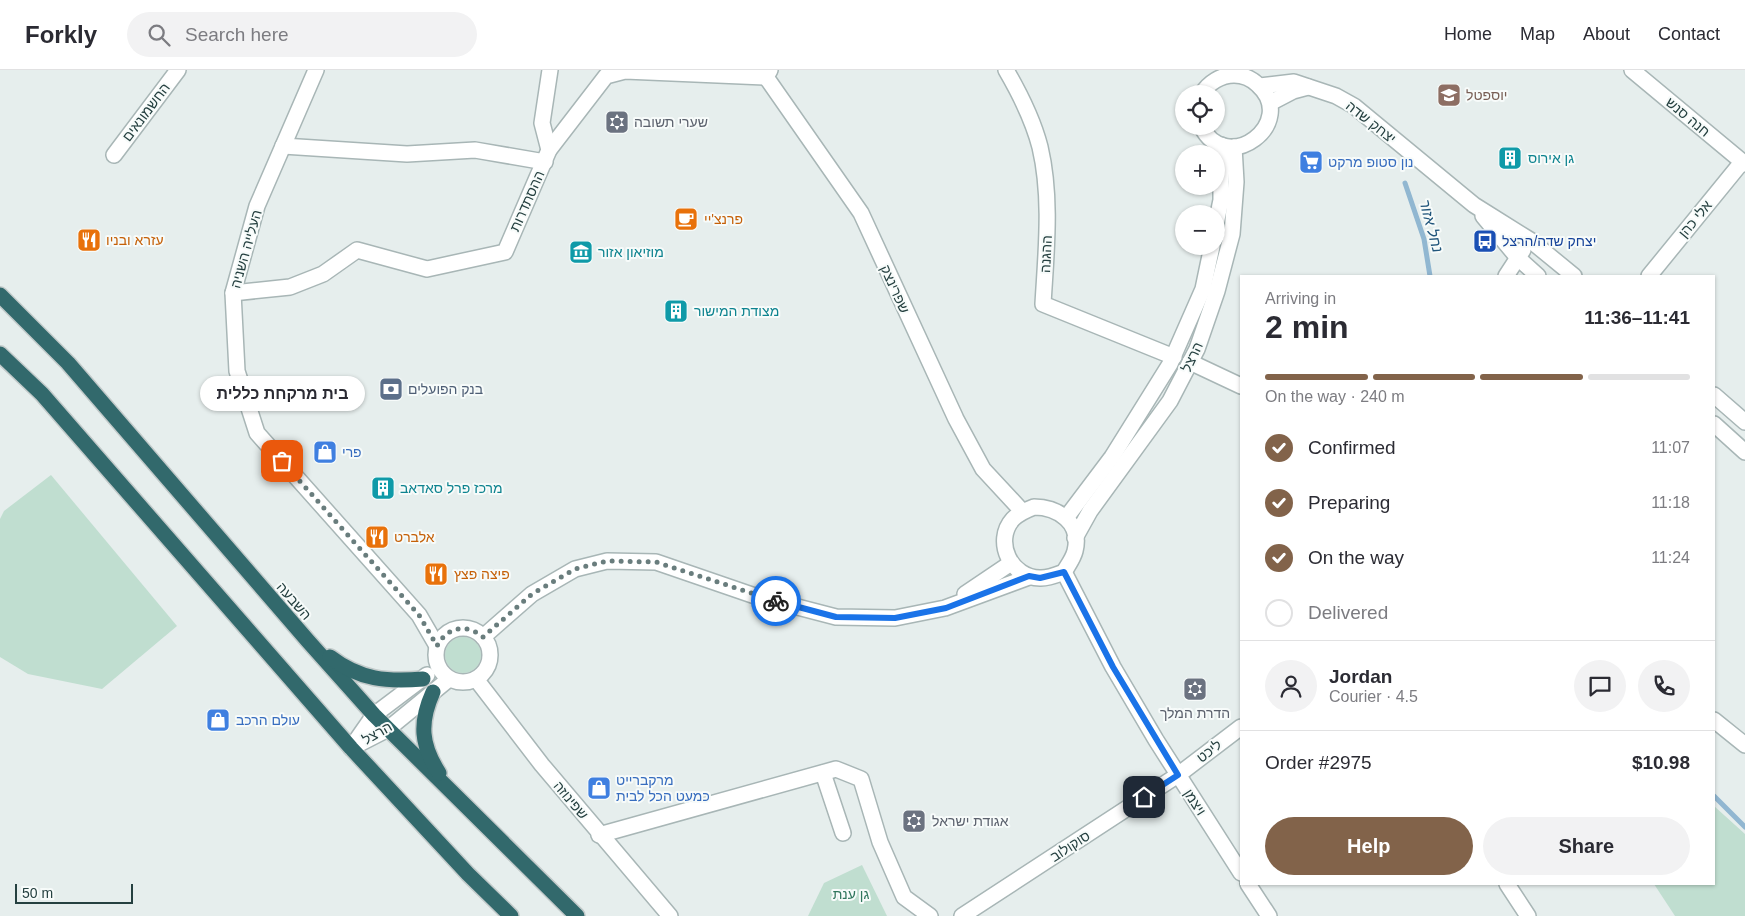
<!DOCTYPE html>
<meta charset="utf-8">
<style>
body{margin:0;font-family:Arial,"Noto Sans Hebrew",sans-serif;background:#f2f2f3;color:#2b2b33;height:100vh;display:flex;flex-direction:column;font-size:19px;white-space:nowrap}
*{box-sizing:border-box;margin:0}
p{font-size:16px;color:#7c7c81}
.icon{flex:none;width:28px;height:28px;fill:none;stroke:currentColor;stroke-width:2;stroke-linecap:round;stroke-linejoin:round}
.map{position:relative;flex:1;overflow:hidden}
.details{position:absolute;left:1240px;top:205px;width:475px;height:610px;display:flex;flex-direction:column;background:#fff;border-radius:0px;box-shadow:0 1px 4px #0004}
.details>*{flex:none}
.fabs{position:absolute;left:1175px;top:15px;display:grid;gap:10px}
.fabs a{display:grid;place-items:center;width:50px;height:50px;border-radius:50%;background:#fff;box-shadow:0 1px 4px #0004;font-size:25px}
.scale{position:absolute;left:15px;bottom:12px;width:118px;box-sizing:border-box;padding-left:5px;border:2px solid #254040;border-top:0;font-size:14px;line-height:18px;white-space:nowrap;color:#254040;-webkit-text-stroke:4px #f7fbfa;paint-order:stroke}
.pin{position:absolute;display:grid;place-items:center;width:42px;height:42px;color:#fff;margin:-21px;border-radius:10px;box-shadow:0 2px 8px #0006}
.courier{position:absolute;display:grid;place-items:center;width:50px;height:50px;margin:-25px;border:4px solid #1a73e8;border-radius:50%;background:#fff;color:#222;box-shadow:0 1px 6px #0007}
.bubble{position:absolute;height:35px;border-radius:18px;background:#fff;box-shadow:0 1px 4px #0004;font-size:16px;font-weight:700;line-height:35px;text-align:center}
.headline em{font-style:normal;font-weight:700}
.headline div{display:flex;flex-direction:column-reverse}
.headline{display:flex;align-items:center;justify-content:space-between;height:85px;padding:0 25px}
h1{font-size:32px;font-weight:700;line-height:38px}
.bar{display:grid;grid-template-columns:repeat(4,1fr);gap:8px 5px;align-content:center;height:60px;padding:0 25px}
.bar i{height:6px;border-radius:4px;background:#e1e1e2}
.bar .active{background:#82634a}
.bar p{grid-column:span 4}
.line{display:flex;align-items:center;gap:12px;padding:0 25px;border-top:1px solid #e1e1e2}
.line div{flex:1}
.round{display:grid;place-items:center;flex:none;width:52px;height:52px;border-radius:26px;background:#f2f2f3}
ol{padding:0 25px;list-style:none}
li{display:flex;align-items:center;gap:15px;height:55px}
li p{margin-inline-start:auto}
li .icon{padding:5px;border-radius:50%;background:#82634a;color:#fff;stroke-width:4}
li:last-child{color:#7c7c81}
li i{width:28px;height:28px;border:2px solid #e1e1e2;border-radius:50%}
.action{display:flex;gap:10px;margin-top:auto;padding:10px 25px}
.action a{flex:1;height:58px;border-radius:30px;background:#82634a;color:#fff;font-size:20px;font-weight:700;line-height:58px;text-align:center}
.action a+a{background:#f2f2f3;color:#2b2b33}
header{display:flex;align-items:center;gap:30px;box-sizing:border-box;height:70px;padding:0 25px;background:#fff;border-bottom:1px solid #e1e1e2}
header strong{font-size:24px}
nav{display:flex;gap:28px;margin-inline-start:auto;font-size:18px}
.search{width:350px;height:45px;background:#f2f2f3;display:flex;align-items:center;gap:12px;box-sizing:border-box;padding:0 18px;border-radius:28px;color:#7c7c81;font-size:19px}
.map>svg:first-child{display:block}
</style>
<header>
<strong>Forkly</strong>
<div class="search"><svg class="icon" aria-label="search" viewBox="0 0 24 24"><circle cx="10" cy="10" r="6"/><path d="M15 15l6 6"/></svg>Search here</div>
<nav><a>Home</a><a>Map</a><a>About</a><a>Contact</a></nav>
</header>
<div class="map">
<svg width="1745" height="846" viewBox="0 0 1745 846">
<rect width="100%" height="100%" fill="#e6eeed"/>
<g fill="#c0ded0">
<path d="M51,405L177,556L102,619L28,604L0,587V449L4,441Z"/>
<circle cx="463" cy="585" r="18"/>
<path d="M1714,736L1745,764V846H1675L1654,814H1714Z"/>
<path d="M862,795L887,846H808L824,813Z"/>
</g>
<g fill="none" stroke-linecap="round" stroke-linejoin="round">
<g stroke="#91b7d1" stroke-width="5">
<path d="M1405,113L1424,169L1430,206"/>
<path d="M1714,726L1745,757"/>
</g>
<g stroke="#a8b6b6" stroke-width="18">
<g id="minor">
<path d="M316,0L257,136L233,223L237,301L257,363L419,545L437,576"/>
<path d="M770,0L766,7L861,143L956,349L983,399L1022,441"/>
<path d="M1006,0C1020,24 1033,50 1040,77C1052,128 1046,182 1043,234L1174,287"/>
<path d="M1632,0L1745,94"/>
<path d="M1260,16L1294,12L1336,26L1354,36L1474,135L1530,170L1574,206"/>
<path d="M1270,33L1293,21L1308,17"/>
<path d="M1201,56C1227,108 1299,52 1258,15C1252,9 1243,5 1234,5C1221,5 1208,13 1202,24"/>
<path d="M283,76L407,84L475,80L545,92"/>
<path d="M549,80L542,53L550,0"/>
<path d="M114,85L178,0"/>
<path d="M1483,146L1518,188L1538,206"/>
<path d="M1216,154L1221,130V75"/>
<path d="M1506,206L1523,180"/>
<path d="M1649,206L1742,92"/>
<path d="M233,223L290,217L323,204L357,180L427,199L505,182L549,80L606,6L625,1L766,7"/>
<path d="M1190,292L1241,316"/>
<path d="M1714,325L1745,352"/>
<path d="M1714,354L1745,382"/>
<path d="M1034,437C1058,437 1082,453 1075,481C1073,489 1068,495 1064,502C1056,505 1049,508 1041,508C1011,509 993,471 1013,449C1019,443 1026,440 1034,437Z"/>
<path d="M1066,448L1112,387L1170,294L1203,219L1212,176"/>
<path d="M1075,468L1090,441L1170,331L1197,279L1217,221L1232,164L1236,112L1234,77"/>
<path d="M1064,502L1113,597L1156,670L1241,803"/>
<path d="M965,524L1011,493"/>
<circle cx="463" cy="585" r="27"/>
<path d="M483,567L532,524L575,499L607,491L656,492L755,526L836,547L895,548L945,538L1029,507"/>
<path d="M476,609L542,695L670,846"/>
<path d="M1714,650L1745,675"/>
<path d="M353,677L388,659L449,609"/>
<path d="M351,678L374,645L427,605"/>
<path d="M823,703L843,763"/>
<path d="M599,765L836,699L861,709L880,772L904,827L930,846"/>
<path d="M1248,814L1269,846"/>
<path d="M1507,814L1528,846"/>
<path d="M962,846L1178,705L1241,657"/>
</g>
</g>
<g stroke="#c2caca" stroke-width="18">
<g id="highway">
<path d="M0,225L68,293L308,571L374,645L577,846"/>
<path d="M0,284L42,324L351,678L468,804L511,846"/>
<path d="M330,587C360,610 387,612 423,609"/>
<path d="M433,622C419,653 421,675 439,703"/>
</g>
</g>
<use href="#minor" stroke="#fff" stroke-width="15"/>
<use href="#highway" stroke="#32696c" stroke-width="15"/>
</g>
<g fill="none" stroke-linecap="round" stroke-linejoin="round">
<path stroke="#697d7d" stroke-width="5" stroke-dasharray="0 9" d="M282,391L419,545L437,576C447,557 466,553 483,567L532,524L575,499L607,491L656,492L776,531"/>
<path stroke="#1a73e8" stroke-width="6" d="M776,531L836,547L895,548L946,538L1029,506L1040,508L1064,502L1113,597L1178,705L1144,727"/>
</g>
<defs>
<g id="school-square" transform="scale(1.25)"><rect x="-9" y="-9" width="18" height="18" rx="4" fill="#8d6e63" stroke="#f7fbfa"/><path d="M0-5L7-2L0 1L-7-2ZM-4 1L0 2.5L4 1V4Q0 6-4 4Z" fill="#fff"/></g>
<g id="synagogue-square" transform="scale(1.25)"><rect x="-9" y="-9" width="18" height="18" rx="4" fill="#6b7280" stroke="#f7fbfa"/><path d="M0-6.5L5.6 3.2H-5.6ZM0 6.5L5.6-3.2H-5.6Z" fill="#fff"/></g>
<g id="building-square" transform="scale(1.25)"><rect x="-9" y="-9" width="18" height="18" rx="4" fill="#0f9aa8" stroke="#f7fbfa"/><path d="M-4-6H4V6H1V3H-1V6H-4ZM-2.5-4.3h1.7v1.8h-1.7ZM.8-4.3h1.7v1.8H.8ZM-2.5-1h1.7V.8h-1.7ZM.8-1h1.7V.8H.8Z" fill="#fff"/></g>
<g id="supermarket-square" transform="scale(1.25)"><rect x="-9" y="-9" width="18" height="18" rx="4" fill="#3f7fe0" stroke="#f7fbfa"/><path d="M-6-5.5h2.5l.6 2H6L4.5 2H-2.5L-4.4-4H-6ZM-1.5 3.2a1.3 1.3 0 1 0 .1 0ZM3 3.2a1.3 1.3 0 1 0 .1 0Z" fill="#fff"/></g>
<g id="cafe-square" transform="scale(1.25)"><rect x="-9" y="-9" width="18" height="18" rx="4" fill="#e8710a" stroke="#f7fbfa"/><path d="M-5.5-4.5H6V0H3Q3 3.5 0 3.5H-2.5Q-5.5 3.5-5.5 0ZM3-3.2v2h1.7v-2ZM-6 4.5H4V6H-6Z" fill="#fff"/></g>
<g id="restaurant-square" transform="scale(1.25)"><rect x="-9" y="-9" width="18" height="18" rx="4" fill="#e8710a" stroke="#f7fbfa"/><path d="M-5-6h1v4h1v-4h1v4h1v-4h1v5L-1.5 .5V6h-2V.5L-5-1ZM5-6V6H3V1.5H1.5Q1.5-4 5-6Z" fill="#fff"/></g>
<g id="bus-square" transform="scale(1.25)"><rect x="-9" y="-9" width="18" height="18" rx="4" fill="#1a4fb4" stroke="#f7fbfa"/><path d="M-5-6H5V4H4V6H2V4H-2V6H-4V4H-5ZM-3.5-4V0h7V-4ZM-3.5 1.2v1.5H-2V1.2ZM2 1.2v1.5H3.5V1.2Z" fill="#fff"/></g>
<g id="museum-square" transform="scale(1.25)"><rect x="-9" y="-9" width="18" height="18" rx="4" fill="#0f9aa8" stroke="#f7fbfa"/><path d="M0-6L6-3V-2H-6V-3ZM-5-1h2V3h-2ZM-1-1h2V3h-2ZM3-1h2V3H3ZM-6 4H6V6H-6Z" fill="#fff"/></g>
<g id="bank-square" transform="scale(1.25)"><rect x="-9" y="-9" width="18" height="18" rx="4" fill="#5c6f8a" stroke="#f7fbfa"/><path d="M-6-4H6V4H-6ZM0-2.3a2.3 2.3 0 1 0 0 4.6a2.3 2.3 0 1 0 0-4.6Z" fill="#fff"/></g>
<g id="shop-square" transform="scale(1.25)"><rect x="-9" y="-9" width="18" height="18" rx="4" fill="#3f7fe0" stroke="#f7fbfa"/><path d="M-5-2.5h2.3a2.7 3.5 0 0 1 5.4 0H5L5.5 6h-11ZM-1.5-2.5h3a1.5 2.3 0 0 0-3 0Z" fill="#fff"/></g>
</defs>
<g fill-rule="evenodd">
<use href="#school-square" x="1449" y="25"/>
<use href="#synagogue-square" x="617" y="52"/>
<use href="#building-square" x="1510" y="88"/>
<use href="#supermarket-square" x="1311" y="92"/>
<use href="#cafe-square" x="686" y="149"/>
<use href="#restaurant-square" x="89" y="170"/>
<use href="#bus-square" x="1485" y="171"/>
<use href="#museum-square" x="581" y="182"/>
<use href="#building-square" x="676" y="241"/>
<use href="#bank-square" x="391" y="319"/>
<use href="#shop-square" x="325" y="382"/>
<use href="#building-square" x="383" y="418"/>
<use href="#restaurant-square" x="377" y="467"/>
<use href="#restaurant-square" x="436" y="504"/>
<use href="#synagogue-square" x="1195" y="619"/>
<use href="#shop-square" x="218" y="650"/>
<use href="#shop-square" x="599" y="718"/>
<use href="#synagogue-square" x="914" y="751"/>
</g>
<g text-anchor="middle" stroke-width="4" stroke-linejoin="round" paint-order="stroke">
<g font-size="14" fill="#785e54" stroke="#f7fbfa" text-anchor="start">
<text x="1466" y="30">יוספטל</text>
</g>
<g font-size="14" fill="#254040" stroke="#f7fbfa">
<text transform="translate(146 42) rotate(-53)" y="5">החשמונאים</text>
<text transform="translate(1688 47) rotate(40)" y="5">חנה סנש</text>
<text transform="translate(1371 52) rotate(38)" y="5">יצחק שדה</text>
<text transform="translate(527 131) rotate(-66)" y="5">ההסתדרות</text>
<text transform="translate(1695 149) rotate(-50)" y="5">אלי כהן</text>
<text transform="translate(246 179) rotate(-74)" y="5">העלייה השניה</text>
<text transform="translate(1046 184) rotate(-87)" y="5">ההגנה</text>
<text transform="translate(895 219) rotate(66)" y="5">שפרינצק</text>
<text transform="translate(1192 287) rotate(-65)" y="5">הרצל</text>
<text transform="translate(294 531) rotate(49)" y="5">השבעה</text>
<text transform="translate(377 663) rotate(-30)" y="5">הרצל</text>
<text transform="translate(1209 681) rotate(-37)" y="5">ליכט</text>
<text transform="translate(571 730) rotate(50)" y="5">שפינוזה</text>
<text transform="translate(1195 732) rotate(57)" y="5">ויצמן</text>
<text transform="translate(1070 776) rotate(-33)" y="5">סוקולוב</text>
</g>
<g font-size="14" fill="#5b616d" stroke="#f7fbfa" text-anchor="start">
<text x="634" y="57">שערי תשובה</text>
<text x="1195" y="648" text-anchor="middle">הדרת המלך</text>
<text x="932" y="756">אגודת ישראל</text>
</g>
<g font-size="14" fill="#0d838f" stroke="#f7fbfa" text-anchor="start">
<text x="1528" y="93">גן אירוס</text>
<text x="598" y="187">מוזיאון אזור</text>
<text x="694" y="246">מצודת המישור</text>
<text x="400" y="423">מרכז פרל סאדאב</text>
</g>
<g font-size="14" fill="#366cbe" stroke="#f7fbfa" text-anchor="start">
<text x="1328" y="97">נון סטופ מרקט</text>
<text x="342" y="387">פרי</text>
<text x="236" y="655">עולם הרכב</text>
<text x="616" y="715">מרקברייט<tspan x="616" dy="16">כמעט הכל לבית</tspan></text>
</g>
<g font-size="14" fill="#c56008" stroke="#f7fbfa" text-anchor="start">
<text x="704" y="154">פרנצ'יי</text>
<text x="106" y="175">עזרא ובניו</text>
<text x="394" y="472">אלברט</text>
<text x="454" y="509">פיצה פצץ</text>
</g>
<g font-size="14" fill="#164399" stroke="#f7fbfa" text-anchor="start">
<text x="1502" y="176">יצחק שדה/הרצל</text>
</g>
<g font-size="14" fill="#4e5e75" stroke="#f7fbfa" text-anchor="start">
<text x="408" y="324">בנק הפועלים</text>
</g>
<g font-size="14" fill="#30765d" stroke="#f7fbfa">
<text x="851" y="829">גן ענת</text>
</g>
<g font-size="15" font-style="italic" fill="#20557b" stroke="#f7fbfa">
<text transform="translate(1431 156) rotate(75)" y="5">נחל אזור</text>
</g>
</g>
</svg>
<div class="fabs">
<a><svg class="icon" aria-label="locate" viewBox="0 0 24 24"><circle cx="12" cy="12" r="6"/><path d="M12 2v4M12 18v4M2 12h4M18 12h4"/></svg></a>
<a>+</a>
<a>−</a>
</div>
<div class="scale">50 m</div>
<div class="pin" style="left:282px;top:391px;background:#ea580c"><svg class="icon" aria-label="bag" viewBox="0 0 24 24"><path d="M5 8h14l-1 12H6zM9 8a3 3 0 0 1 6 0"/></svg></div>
<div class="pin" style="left:1144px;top:727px;background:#1f2937"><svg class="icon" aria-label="home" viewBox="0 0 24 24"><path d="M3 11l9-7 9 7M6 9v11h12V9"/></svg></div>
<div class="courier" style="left:776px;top:531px"><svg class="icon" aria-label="bike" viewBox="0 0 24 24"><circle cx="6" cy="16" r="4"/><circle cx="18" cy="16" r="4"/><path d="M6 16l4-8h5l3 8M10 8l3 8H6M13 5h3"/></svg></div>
<div class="bubble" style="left:200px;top:306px;width:165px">בית מרקחת כללית</div>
<section class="details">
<div class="headline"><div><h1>2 min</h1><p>Arriving in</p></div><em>11:36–11:41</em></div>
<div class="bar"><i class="active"></i><i class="active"></i><i class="active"></i><i></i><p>On the way · 240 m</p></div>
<ol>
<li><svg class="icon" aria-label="check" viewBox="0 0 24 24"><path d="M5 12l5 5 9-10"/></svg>Confirmed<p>11:07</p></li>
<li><svg class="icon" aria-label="check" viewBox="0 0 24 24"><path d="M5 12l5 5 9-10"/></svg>Preparing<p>11:18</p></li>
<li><svg class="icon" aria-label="check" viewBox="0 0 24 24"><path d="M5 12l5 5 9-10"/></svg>On the way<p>11:24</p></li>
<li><i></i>Delivered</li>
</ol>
<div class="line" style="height:90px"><a class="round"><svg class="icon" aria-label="person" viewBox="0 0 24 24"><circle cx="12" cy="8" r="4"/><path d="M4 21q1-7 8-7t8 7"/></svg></a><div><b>Jordan</b><p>Courier · 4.5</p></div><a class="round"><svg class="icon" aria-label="chat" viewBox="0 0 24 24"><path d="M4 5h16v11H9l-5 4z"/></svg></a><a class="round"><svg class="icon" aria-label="phone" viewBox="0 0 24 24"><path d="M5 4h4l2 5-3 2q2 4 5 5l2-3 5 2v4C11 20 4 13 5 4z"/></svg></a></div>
<div class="line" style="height:65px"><div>Order #2975</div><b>$10.98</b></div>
<div class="action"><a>Help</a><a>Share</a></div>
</section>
</div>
